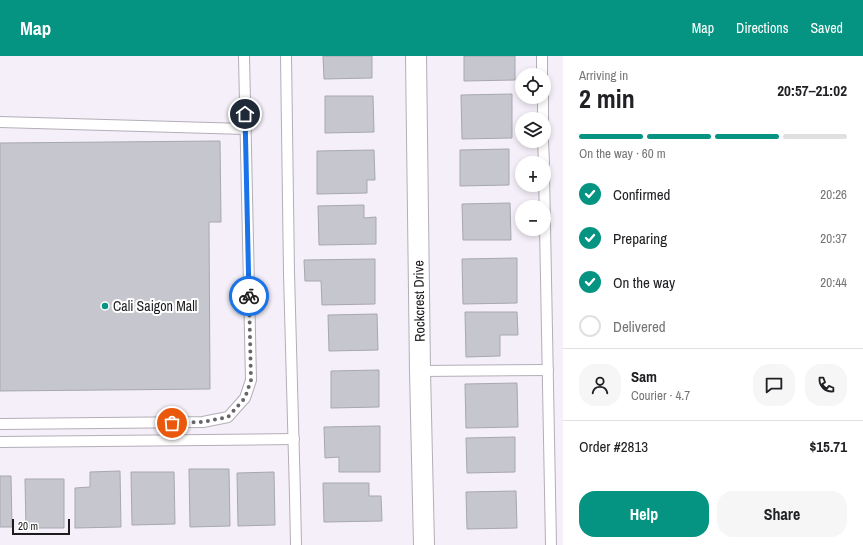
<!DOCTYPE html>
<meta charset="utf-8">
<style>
body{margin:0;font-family:"Archivo Narrow",sans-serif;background:#f6f6f6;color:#202124;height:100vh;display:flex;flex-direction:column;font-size:15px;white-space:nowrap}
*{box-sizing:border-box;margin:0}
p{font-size:13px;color:#757577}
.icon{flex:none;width:22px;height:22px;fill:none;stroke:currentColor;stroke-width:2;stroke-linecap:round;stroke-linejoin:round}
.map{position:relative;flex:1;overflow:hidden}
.details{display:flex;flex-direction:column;background:#fff;width:300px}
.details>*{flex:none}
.controls{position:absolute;left:515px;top:12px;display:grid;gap:8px}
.controls a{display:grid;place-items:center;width:36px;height:36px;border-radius:50%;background:#fff;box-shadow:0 2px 6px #0003;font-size:20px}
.scale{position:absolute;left:12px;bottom:10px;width:58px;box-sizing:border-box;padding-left:4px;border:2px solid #1d1b1e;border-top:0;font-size:11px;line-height:14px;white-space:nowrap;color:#1d1b1e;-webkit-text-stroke:3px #fff;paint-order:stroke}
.pin{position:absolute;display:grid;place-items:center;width:34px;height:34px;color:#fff;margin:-17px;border:2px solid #fff;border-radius:50%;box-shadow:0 1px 4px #0007}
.courier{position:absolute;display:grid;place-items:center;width:40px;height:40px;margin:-20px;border:3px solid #1a73e8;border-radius:50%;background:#fff;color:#222;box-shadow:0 1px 5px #0007}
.overview em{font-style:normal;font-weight:700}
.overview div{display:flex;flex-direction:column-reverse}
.overview{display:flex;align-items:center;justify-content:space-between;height:68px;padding:0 16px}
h1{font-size:26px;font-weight:700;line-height:30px}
.bar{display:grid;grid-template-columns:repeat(4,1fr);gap:6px 4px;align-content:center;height:48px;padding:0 16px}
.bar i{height:5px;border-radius:3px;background:#e0e0e0}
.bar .selected{background:#059481}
.bar p{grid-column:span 4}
.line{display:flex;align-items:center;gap:10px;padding:0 16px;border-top:1px solid #e0e0e0}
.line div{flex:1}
.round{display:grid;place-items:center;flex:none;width:42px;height:42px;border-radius:16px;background:#f6f6f6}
ol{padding:0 16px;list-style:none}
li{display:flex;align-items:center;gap:12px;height:44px}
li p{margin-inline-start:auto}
li .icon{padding:4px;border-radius:50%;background:#059481;color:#fff;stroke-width:4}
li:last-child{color:#757577}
li i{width:22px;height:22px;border:2px solid #e0e0e0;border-radius:50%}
.cta{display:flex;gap:8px;margin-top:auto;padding:8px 16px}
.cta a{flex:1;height:46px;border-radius:16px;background:#059481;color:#fff;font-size:16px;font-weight:700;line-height:46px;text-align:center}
.cta a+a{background:#f6f6f6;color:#202124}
header{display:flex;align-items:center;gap:24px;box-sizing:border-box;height:56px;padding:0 20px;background:#059481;color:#fff}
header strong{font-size:19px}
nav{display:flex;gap:22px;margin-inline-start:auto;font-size:14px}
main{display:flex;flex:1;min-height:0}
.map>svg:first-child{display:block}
</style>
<header>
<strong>Map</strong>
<nav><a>Map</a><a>Directions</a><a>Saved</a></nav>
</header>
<main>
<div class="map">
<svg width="563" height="489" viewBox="0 0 563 489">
<rect width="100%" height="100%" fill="#f4eff8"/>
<g fill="#c6c6cf" stroke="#a7a7b0">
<path d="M323,0H372V22L324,23Z"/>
<path d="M464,0H515V24L464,25Z"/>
<path d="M512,38V82L462,83L461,39Z"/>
<path d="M325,40H373L374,76L325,77Z"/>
<path d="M220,85L221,166H209L210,333L0,335V87Z"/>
<path d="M509,93V129L460,130V94Z"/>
<path d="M374,94L375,124H367V137L317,138V95Z"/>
<path d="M510,147L511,184H463L462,148Z"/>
<path d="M364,149V162L376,161V188L319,189L318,150Z"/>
<path d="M517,202V247L463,248L462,203Z"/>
<path d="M375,203V248L322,249L321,225H305L304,204Z"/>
<path d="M465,256H517L518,279H500V300L466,301Z"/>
<path d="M377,258L378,294L329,295L328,259Z"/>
<path d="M379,314V351L331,352V315Z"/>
<path d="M517,327L518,371L466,372L465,328Z"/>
<path d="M380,370V416H339V401L325,402L324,371Z"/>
<path d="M515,381V416L467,417L466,382Z"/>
<path d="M189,413H229L230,470L190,471Z"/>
<path d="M120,415L121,471L75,472V432L90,431V416Z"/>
<path d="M131,416H174L175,468L132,469Z"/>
<path d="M274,416L275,469L238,470L237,417Z"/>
<path d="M0,420H11L12,471H0Z"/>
<path d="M25,423H64V472H26Z"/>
<path d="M323,427H369V440H381L382,465L324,466Z"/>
<path d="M516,435L517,472L467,473L466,436Z"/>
</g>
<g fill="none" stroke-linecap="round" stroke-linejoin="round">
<g stroke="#b3aeb7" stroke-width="12">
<g id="lane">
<path d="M286,0L289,217L295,440L296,489"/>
<path d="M542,0V19"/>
<path d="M543,41V63"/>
<path d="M0,66L246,73"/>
<path d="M543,85L544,107"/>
<path d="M544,116L551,489"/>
<path d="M420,315L548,314"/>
<path d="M0,368L203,366L228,361L245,342L251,324L244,0"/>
<path d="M0,386L294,383"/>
</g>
</g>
<g stroke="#b3aeb7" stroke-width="22">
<path id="street" d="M416,0L420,315L424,489"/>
</g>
<use href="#lane" stroke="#fff" stroke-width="10"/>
<use href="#street" stroke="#fff" stroke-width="20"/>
</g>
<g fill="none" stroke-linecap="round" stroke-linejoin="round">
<path stroke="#68656a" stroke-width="4" stroke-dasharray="0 7.2" d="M172,367L203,366L228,361L245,342L251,324L249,240"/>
<path stroke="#1a73e8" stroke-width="5" d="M245,58L249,240"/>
</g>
<circle fill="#059481" stroke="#fff" stroke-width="1.5" cx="105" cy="250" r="4"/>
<g text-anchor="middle" stroke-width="4" stroke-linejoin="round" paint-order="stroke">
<g font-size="14" fill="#1d1b1e" stroke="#fff">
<text transform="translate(419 245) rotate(-91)" y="5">Rockcrest Drive</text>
</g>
<g font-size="14" fill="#1d1b1e" stroke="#fff" text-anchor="start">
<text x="113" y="255">Cali Saigon Mall</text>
</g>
</g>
</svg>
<div class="controls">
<a><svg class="icon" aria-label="locate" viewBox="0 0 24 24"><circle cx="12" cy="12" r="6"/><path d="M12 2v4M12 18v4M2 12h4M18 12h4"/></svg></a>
<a><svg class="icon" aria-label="layers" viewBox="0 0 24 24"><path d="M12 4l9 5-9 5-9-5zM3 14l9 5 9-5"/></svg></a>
<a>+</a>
<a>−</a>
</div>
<div class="scale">20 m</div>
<div class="pin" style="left:172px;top:367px;background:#ea580c"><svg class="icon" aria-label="bag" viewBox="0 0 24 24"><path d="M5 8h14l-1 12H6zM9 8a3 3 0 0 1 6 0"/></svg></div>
<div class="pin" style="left:245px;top:58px;background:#1f2937"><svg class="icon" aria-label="home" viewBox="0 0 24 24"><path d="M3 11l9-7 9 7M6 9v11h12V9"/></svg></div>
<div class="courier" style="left:249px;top:240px"><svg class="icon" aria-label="bike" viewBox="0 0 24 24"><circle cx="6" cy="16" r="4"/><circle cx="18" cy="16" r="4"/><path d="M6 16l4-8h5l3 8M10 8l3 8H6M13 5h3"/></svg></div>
</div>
<section class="details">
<div class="overview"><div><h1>2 min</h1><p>Arriving in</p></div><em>20:57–21:02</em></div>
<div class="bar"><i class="selected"></i><i class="selected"></i><i class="selected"></i><i></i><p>On the way · 60 m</p></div>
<ol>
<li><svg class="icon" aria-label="check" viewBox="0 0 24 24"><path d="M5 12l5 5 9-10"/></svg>Confirmed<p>20:26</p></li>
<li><svg class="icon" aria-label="check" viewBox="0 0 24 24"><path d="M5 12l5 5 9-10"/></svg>Preparing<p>20:37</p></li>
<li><svg class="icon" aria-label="check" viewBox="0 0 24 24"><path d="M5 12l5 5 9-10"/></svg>On the way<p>20:44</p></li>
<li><i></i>Delivered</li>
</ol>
<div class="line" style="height:72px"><a class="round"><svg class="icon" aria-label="person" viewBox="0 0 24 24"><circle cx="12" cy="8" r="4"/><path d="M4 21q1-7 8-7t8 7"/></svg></a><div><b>Sam</b><p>Courier · 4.7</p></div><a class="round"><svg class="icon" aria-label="chat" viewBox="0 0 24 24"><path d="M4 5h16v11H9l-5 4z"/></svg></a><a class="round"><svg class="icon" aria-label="phone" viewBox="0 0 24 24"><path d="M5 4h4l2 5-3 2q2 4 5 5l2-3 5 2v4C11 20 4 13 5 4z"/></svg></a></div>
<div class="line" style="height:52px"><div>Order #2813</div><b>$15.71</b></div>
<div class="cta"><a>Help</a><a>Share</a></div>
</section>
</main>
